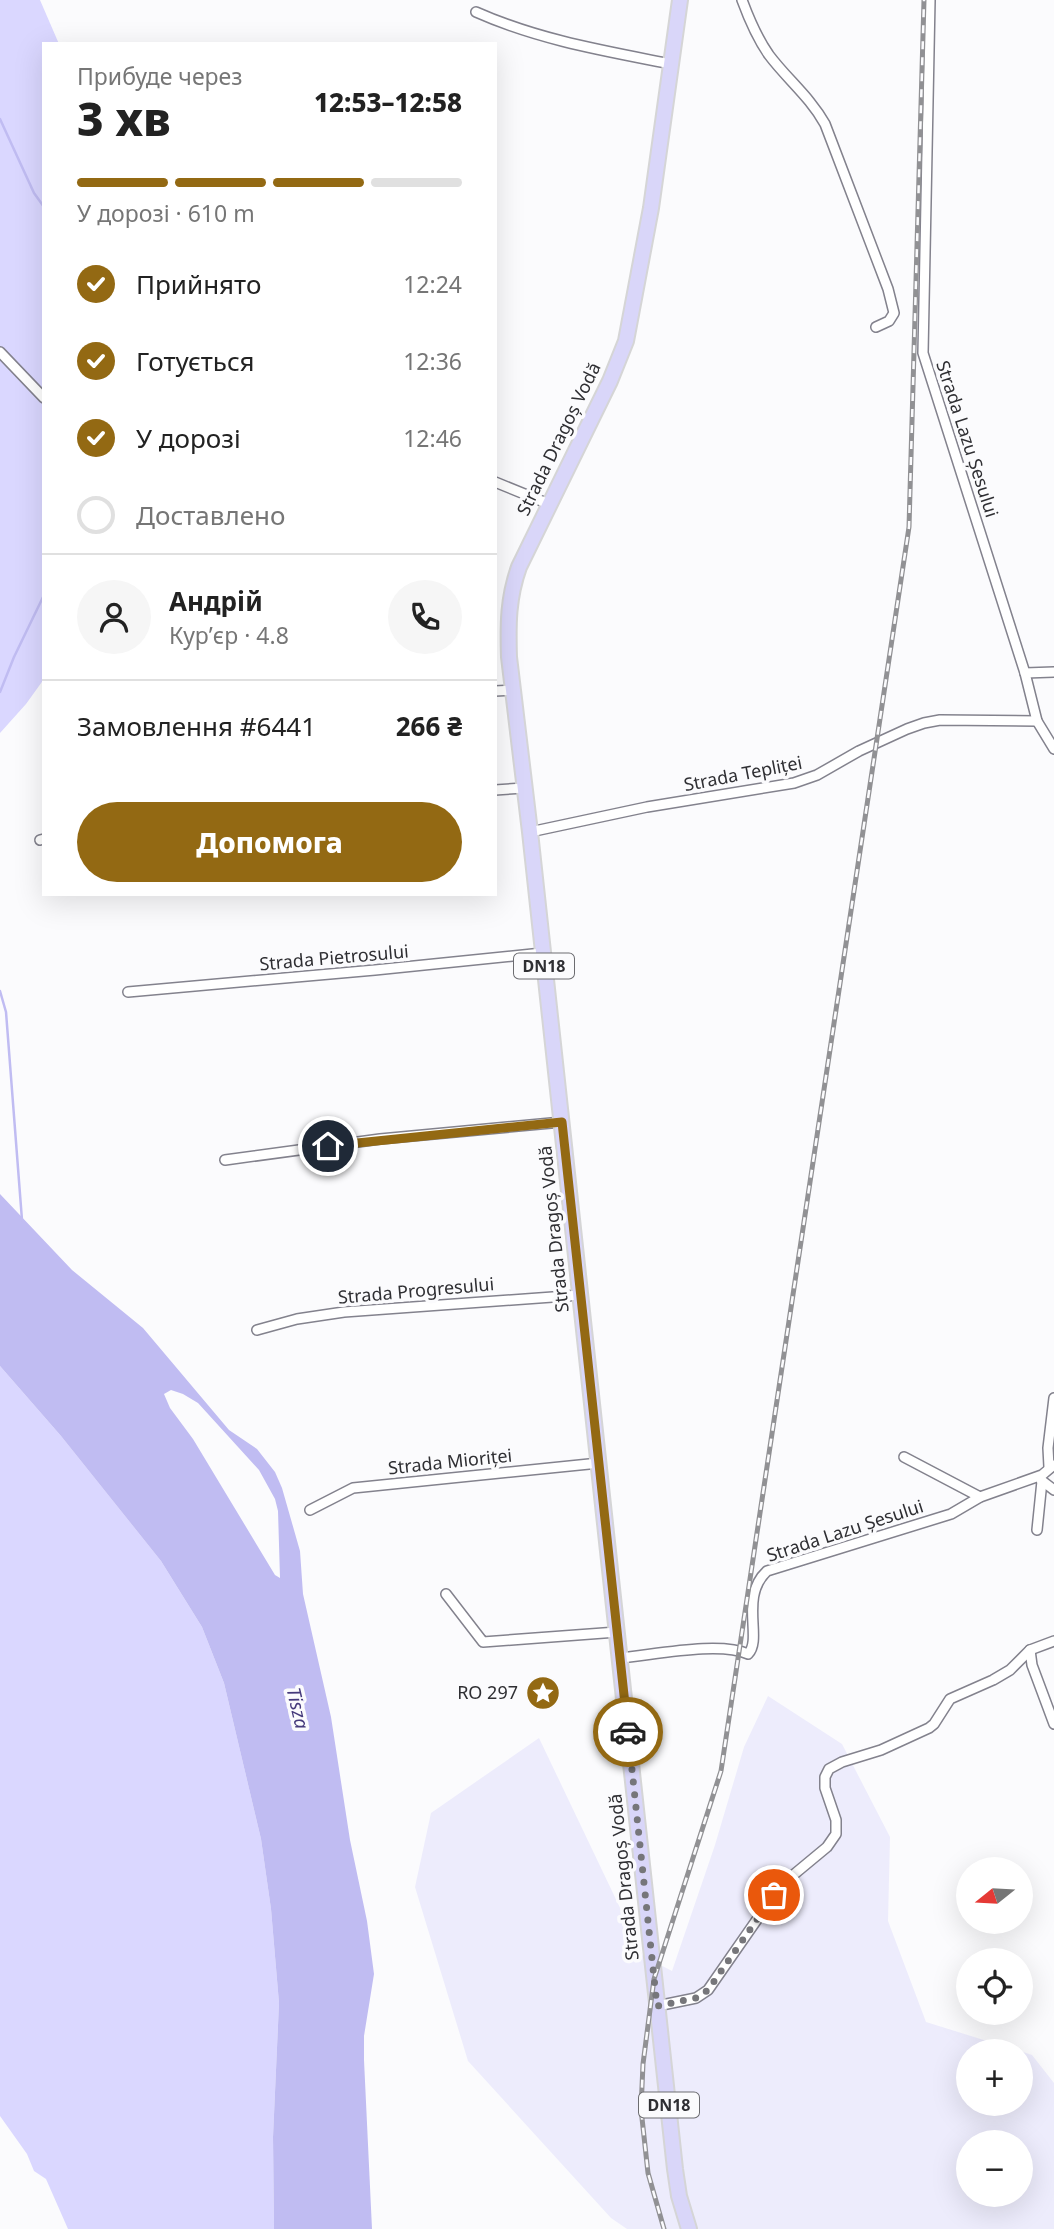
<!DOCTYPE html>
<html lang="uk">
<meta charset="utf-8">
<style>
body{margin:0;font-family:"Noto Sans",sans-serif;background:#f6f6f6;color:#222;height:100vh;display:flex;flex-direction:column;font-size:26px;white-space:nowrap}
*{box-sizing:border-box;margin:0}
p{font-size:23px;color:#767676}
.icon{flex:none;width:38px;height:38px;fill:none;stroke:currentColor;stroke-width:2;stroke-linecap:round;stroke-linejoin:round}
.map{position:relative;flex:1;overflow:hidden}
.drawer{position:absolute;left:42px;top:42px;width:455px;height:854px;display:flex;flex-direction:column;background:#fff;border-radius:0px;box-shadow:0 7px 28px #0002}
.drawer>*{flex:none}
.needle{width:46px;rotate:252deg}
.tools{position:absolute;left:956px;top:1857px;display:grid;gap:14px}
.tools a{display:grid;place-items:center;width:77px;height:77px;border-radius:50%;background:#fff;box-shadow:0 7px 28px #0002;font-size:35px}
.pin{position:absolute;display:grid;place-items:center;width:60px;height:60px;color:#fff;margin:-30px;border:4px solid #fff;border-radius:50%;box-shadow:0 2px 7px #0007}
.courier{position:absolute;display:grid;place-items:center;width:70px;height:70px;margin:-35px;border:5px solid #936913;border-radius:50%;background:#fff;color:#222;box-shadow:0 2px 9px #0007}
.summary em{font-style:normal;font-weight:800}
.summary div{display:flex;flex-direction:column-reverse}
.summary{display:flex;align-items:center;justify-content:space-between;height:119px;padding:0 35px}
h1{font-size:46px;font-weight:800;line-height:52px}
.bar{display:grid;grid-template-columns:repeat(4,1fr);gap:10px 7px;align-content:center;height:84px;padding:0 35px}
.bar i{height:9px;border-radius:5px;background:#e0e0e0}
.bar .current{background:#936913}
.bar p{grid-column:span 4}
.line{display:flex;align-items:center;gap:18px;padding:0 35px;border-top:2px solid #e0e0e0}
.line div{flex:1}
.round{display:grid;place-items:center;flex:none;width:74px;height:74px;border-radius:37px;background:#f6f6f6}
ol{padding:0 35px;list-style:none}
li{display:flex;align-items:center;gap:21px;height:77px}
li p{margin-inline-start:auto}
li .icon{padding:7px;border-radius:50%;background:#936913;color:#fff;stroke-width:4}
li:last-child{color:#767676}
li i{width:38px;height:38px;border:4px solid #e0e0e0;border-radius:50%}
.button{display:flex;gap:14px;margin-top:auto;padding:14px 35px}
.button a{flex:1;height:80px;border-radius:42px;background:#936913;color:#fff;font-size:28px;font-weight:800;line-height:80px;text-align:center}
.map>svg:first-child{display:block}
</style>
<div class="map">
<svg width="1054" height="2229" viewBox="0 0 1054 2229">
<rect width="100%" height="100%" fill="#fbfbfd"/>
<path fill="#edecfc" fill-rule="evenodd" d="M768,1696L842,1744L890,1837L888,1921L926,2022L1019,2051H968V2104H1020V2051L1032,2055L1054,2083V2229H627L611,2218L468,2061L415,1887L431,1813L539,1738L643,1956L672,1971L715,1845L744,1747ZM968,2142H1020V2194H968Z"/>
<g fill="#dad7ff">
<path d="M0,0H40L59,44H44V679L26,704L0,733Z"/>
<path d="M0,1366L61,1436L161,1561L202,1627L224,1683L261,1839L271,1909L279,2003L273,2137L274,2229H68L46,2179L34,2171L27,2154L0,2116Z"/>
</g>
<path fill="#c0bcf2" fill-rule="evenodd" d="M0,1194L72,1270L143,1328L229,1430L257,1449L275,1472L282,1488L300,1551L303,1594L331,1717L350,1840L367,1921L374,1974L364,2036V2060L372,2229H274L273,2137L279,2003L271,1909L261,1839L224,1683L202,1627L161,1561L61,1436L0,1366ZM171,1390L183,1394L198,1403L259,1470L275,1499L278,1511L280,1578L275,1575L193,1439L170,1408L164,1394Z"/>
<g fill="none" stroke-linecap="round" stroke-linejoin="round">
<g stroke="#c0bcf2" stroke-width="2.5">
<path d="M0,119L34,193L44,207"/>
<path d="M0,692L14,657L44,595"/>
<path d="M0,991L6,1012L22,1220"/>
</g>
<g stroke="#83828d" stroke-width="12">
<g id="street">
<path d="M742,0C749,19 757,38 769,55C787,79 810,97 825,124L888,289L894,313L889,321L876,327"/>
<path d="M930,0L923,353L1025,673L1037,721L1054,749"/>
<path d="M476,12C539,40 605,51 671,64"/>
<path d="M0,352L44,398"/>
<path d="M495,482L549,504"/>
<path d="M1025,673L1054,672"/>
<path d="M495,691L514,690"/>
<path d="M495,790L524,788"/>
<path d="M530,832L647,807L794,783L817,775L859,751L907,729L924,723L940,720L1037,721"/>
<path d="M40,840L44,839"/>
<path d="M128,992L375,970L542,953"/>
<path d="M225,1160L380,1139L562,1122"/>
<path d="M257,1330L297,1319L344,1312L580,1295"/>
<path d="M904,1457L980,1497"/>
<path d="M1049,1467L1048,1448L1054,1398"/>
<path d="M1041,1480L1054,1490"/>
<path d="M310,1510L353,1488L599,1463"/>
<path d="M1037,1530L1042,1481"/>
<path d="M446,1594L483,1642L617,1632"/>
<path d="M1030,1650L1032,1665L1054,1724"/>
<path d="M620,1658C654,1655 719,1641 748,1654C763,1639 739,1597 767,1571L951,1514L980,1497L1042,1475L1054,1465"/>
<path d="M657,2006L696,1998L708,1990L774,1895L792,1876L827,1847L836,1834V1820L825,1788V1777L829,1769L842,1762L881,1750L929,1728L934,1724L950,1699L993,1680L1010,1670L1030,1650L1054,1641"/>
</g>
</g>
<g stroke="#d5d5d6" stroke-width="18">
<path id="primary" d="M680,0L651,208L626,341L610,381L519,567C508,598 508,624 509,657L530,832L675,2169L679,2196L689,2229"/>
</g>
<use href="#street" stroke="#fff" stroke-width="9"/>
<use href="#primary" stroke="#d9d6f9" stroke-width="14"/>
<g stroke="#919194" stroke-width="5">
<path id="rail" d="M664,2229L648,2173L641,2109L643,2064L654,1979L721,1771L909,527L924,0"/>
</g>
<use href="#rail" stroke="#fbfbfd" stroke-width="2.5" stroke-dasharray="8" stroke-linecap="butt"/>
</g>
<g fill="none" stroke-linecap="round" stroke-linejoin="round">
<path stroke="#76767a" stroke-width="7" stroke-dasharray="0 12.6" d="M628,1732L657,2006L696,1998L708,1990L774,1895"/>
<path stroke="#936913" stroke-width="9" d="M328,1146L562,1122L628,1732"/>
</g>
<defs>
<g id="sight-disc" transform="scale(1.75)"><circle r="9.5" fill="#936913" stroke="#fbfbfd"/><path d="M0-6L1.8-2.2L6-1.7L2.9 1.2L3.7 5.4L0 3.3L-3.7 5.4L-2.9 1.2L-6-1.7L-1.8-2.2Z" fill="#fff"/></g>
</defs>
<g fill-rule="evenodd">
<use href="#sight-disc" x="543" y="1693"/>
</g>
<g text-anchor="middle" stroke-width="7" stroke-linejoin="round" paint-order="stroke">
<g fill="#fbfbfd" stroke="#6c6c70" stroke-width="2">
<rect x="514" y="953.5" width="60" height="25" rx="5"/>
<rect x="639" y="2092.5" width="60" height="25" rx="5"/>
</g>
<g font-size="16" font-weight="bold" fill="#2f2f33">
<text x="544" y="972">DN18</text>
<text x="669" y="2111">DN18</text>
</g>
<g font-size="18" fill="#2f2f33" stroke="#fbfbfd">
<text transform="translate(559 439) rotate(-64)" y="6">Strada Dragoș Vodă</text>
<text transform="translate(967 439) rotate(72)" y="6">Strada Lazu Șesului</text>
<text transform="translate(743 774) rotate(-11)" y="6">Strada Tepliței</text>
<text transform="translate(334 958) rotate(-5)" y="6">Strada Pietrosului</text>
<text transform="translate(554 1229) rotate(-96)" y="6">Strada Dragoș Vodă</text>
<text transform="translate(416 1291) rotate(-5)" y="6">Strada Progresului</text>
<text transform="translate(450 1462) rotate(-6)" y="6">Strada Mioriței</text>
<text transform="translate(845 1531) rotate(-18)" y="6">Strada Lazu Șesului</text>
<text transform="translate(624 1877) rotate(-96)" y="6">Strada Dragoș Vodă</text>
</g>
<g font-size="18" fill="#2f2f33" stroke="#fbfbfd" text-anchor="end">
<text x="518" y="1699">RO 297</text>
</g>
<g font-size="19" font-style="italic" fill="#453a7b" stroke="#fbfbfd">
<text transform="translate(298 1708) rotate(77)" y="7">Tisza</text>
</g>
</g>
</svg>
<div class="tools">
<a><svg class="needle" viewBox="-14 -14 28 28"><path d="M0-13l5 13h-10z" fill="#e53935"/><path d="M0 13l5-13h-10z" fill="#767676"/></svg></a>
<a><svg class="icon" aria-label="locate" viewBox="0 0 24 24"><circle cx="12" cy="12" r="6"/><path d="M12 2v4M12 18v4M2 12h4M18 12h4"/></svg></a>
<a>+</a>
<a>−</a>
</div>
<div class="pin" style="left:774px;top:1895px;background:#ea580c"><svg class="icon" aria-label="bag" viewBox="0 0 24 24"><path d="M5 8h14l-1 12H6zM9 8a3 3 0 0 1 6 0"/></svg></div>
<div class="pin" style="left:328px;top:1146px;background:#1f2937"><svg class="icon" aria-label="home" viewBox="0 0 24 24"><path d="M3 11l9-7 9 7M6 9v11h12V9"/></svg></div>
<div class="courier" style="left:628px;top:1732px"><svg class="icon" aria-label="car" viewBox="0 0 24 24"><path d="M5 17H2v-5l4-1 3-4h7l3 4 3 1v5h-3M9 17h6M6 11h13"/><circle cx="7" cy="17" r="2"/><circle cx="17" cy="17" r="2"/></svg></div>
<section class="drawer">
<div class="summary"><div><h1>3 хв</h1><p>Прибуде через</p></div><em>12:53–12:58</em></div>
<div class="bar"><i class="current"></i><i class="current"></i><i class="current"></i><i></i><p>У дорозі · 610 m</p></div>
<ol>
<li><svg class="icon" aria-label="check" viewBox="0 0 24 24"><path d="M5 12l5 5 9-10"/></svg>Прийнято<p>12:24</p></li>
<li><svg class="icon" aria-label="check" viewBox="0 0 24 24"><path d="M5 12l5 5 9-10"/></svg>Готується<p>12:36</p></li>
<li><svg class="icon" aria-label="check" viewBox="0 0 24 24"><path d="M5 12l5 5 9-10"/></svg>У дорозі<p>12:46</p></li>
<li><i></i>Доставлено</li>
</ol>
<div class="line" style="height:126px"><a class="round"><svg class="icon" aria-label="person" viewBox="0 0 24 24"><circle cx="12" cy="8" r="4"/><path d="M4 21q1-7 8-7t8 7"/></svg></a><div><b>Андрій</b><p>Кур’єр · 4.8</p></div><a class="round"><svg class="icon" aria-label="phone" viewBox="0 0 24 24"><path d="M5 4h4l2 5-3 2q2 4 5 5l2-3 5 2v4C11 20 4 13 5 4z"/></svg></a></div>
<div class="line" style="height:91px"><div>Замовлення #6441</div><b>266 ₴</b></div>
<div class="button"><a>Допомога</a></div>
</section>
</div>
